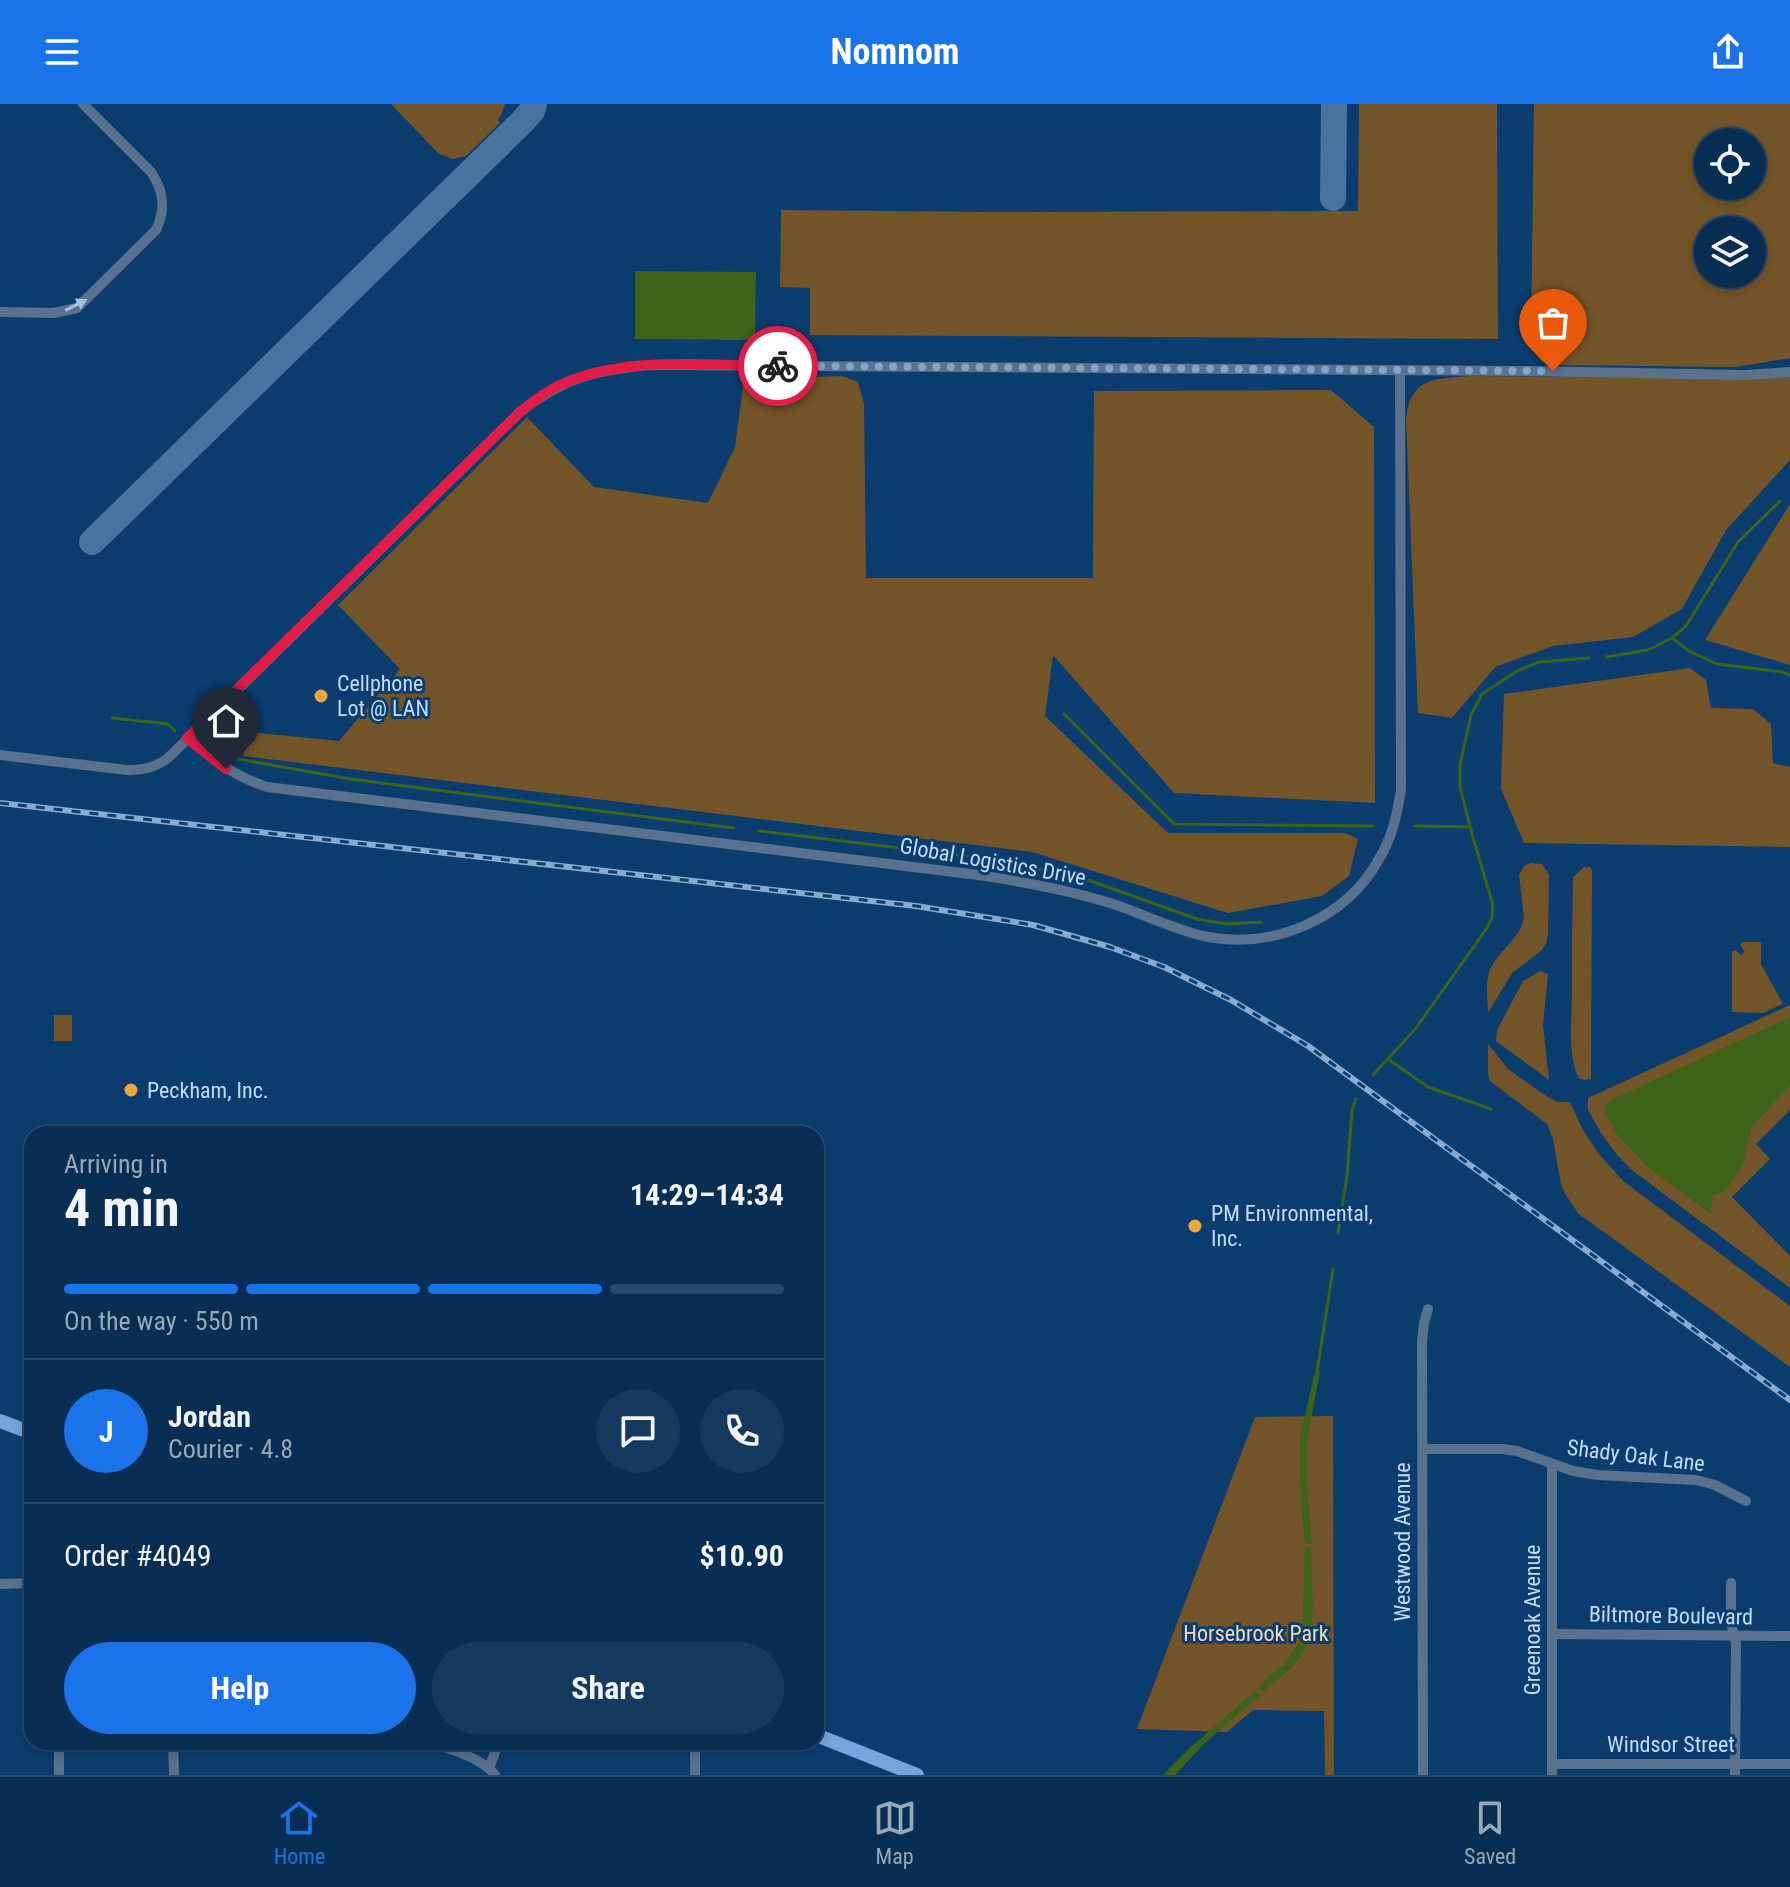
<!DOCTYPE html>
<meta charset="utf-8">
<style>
body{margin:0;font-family:"Roboto Condensed",sans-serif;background:#163a5d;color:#f1f3f6;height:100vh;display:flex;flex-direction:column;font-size:30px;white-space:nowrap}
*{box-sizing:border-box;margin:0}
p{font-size:26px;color:#98a8b8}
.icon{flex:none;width:44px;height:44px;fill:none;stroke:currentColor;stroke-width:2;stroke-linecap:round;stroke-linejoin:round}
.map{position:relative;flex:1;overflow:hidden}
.panel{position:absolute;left:24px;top:1022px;width:800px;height:624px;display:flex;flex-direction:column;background:#082e53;border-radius:24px;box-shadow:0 4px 12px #0003,0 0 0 2px #294a6a}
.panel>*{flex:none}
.controls{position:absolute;left:1694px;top:24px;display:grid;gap:16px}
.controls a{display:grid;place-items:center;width:72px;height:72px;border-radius:50%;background:#082e53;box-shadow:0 4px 12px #0003,0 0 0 2px #294a6a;font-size:40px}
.pin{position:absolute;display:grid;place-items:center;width:68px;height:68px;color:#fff;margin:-82px -34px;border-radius:50% 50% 50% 0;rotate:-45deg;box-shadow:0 0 8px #0007}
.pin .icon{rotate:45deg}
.courier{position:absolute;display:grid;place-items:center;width:80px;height:80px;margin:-40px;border:6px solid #e11d48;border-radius:50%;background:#fff;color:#222;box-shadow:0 2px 10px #0007}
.headline em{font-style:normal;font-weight:700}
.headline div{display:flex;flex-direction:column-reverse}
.headline{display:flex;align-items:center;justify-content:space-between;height:136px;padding:0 40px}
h1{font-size:52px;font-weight:700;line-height:60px}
.bar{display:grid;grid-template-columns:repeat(4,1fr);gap:12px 8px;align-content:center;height:96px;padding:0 40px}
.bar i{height:10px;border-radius:6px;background:#294a6a}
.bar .on{background:#1a73e8}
.bar p{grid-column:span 4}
.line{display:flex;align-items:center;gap:20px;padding:0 40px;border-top:2px solid #294a6a}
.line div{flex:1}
.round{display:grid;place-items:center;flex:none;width:84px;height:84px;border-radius:42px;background:#163a5d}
.primary-button{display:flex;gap:16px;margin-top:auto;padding:16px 40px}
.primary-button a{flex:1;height:92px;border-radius:48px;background:#1a73e8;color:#fff;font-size:32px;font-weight:700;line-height:92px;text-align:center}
.primary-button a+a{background:#163a5d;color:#f1f3f6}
header{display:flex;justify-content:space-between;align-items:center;height:104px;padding:0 40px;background:#1a73e8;color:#fff;font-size:36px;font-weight:700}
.tabs{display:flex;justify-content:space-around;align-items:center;height:112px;border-top:2px solid #294a6a;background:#082e53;font-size:22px;color:#98a8b8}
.tabs a{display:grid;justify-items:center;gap:4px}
.tabs .on{color:#1a73e8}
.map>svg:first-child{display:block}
</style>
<header><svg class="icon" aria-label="menu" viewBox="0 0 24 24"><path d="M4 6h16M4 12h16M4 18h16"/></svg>Nomnom<svg class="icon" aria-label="share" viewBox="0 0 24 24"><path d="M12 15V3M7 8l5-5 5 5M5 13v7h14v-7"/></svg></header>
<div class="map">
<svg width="1790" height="1671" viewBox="0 0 1790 1671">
<rect width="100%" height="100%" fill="#0b3d6f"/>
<g fill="#745529" fill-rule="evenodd">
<path d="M391,0H505L501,11L498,16L500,19L466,52L453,55L439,50Z"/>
<path d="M1359,0H1497L1498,235L810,231V184L780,183L781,106L985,108L1358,107Z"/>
<path d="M1534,0H1790V254L1735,263L1550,261C1537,258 1532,246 1531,233ZM1708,38H1752V82H1708ZM1708,126H1752V170H1708Z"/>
<path d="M842,272L858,278L864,299L866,474H1093L1094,287L1331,286L1374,323L1375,699L1174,689L1053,551L1045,612L1168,729H1345L1358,735L1349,772L1322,792L1228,809L1032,748L243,652L249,628L339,637L400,565L338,501L527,313L594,383L708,399L735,343L744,275Z"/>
<path d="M1470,272L1732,274L1790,272V356L1726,426L1682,505L1633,533L1553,542L1495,563L1452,614L1418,609L1406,314C1411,273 1435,275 1470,272Z"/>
<path d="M1790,400V561L1705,536Z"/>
<path d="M1690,564L1706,576L1711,604L1753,605L1771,620L1773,659L1790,663V743L1524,739L1501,685L1504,590Z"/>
<path d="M1530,759L1542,760L1549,770L1548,830L1546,839L1541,847L1512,869L1488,909C1488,897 1485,881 1489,869C1494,850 1519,837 1524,814L1519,771L1524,762Z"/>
<path d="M1584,763H1591L1592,767L1591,971V975L1584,976L1579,974C1567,953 1572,910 1572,886C1572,850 1572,814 1573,778V773Z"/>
<path d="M1742,838H1761V860L1783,900L1763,909L1732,908V848L1735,846L1741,851L1745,848L1740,841Z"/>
<path d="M1540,867L1548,870L1543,921L1549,976L1496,937L1497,926L1523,877Z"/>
<path d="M1790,901V1006L1756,1040L1770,1055L1732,1093L1790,1152V1184L1633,1067L1618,1052L1601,1029L1588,1006V994Z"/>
<rect x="54" y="911" width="18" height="26"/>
<path d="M1488,940L1508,965L1546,992L1558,998H1570L1583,1026L1599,1050L1623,1077L1790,1202V1263L1579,1110L1565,1090L1561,1080L1553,1035L1547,1020L1490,977L1488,970Z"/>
<path d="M1333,1312L1334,1671H1325L1324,1607L1253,1606L1227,1628L1137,1625L1255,1313Z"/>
</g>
<g fill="#3d6418">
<path d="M635,167L756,168L755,236L635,235Z"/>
<path d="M1790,913V981L1751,1024L1743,1061L1725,1088L1713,1091L1710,1109L1650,1065L1618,1032L1604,1005L1609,997Z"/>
<path d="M1316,1264L1320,1268L1307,1337V1383L1312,1440L1305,1439L1301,1401L1300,1331Z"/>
<path d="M1305,1443H1311C1310,1475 1320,1527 1300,1554C1290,1567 1275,1577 1263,1588L1259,1583L1269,1572L1285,1560L1302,1534Z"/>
<path d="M1255,1587L1259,1592L1204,1640L1175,1671H1163L1192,1642Z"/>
</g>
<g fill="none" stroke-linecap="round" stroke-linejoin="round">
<g stroke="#3d6418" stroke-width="3">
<path d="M1672,534L1689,547L1717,560L1782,568L1790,571"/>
<path d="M1606,553L1648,546L1672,534L1686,522L1738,438L1780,397"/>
<path d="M1064,610L1174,720L1373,722"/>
<path d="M112,614L168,620L175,627"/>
<path d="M238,655L350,675L733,724"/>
<path d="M1415,722L1470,723"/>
<path d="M759,727L999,756L1088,776L1197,815L1227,820L1262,818"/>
<path d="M1388,955L1428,983L1491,1005"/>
<path d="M1373,971L1416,924L1487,824L1492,813L1493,801L1472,730L1460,683V661L1471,611L1482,590L1517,567L1539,558L1589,554"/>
<path d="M1338,1129L1347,1072L1352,1006L1356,995"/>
<path d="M1317,1268L1333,1165"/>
</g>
<g stroke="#4a74a0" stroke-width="26">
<path d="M1333,94L1334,0"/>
<path d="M92,438L521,19L532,7L534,0"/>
</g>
<g stroke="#5b728e" stroke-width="10">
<path d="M0,208L54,209L77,204L156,126C166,105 164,87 151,68L83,0"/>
<path d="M187,634C215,656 233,672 267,683L986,772C1030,779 1074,787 1116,801C1146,811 1177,827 1208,833C1274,845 1346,815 1379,755C1392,734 1397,711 1401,686L1400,267"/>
<path d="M0,651L127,666C144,666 154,664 168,654L520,308C564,273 596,266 651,261L1524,267L1745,271L1790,268"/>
<path d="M1423,1345H1503L1517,1347L1573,1367L1598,1371L1696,1376L1715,1381L1746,1397"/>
<path d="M1552,1361V1671"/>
<path d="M1731,1479V1519L1736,1539L1735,1671"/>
<path d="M0,1480L32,1479"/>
<path d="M1552,1530L1790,1532"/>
<path d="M59,1638V1671"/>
<path d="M173,1638L174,1671"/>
<path d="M431,1638C451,1646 481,1653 495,1671"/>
<path d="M1552,1660H1790"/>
<path d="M489,1664L499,1638"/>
<path d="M695,1671V1638"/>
<path d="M1423,1671L1422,1236L1424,1219L1428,1205"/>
</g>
<g stroke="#76a5dd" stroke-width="14">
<path d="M0,1317L32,1329"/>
<path d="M816,1631L917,1671"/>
</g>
<g stroke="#8aabd0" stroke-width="6">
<path id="rail" d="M0,699L916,802L1033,821L1110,843L1164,863L1231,896L1308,942L1790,1296"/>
</g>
<use href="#rail" stroke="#0b3d6f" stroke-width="3" stroke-dasharray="9" stroke-linecap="butt"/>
</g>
<defs><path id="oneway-solid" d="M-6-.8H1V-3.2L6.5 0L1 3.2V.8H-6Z" transform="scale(2)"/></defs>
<use fill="#aac2e0" href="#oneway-solid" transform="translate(76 201) rotate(-27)"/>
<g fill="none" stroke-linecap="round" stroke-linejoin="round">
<path stroke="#83a5cb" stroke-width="8" stroke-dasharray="0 14.4" d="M778,262L1553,267"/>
<path stroke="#e11d48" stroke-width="10" d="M226,665L187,634L520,308C533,297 546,287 562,280C626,251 709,262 778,262"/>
</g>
<g fill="#eea73d" stroke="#0b3d6f" stroke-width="3">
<circle cx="321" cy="592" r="8"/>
<circle cx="131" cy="986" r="8"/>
<circle cx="1195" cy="1122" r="8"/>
</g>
<g text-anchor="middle" stroke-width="6" stroke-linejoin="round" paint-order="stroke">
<g font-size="22" fill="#c4ddfc" stroke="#0b3d6f" text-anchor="start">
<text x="337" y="587">Cellphone<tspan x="337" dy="25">Lot @ LAN</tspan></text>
<text x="147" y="994">Peckham, Inc.</text>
<text x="1211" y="1117">PM Environmental,<tspan x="1211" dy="25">Inc.</tspan></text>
</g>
<g font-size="22" fill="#c4ddfc" stroke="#0b3d6f">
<text transform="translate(993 757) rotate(10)" y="8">Global Logistics Drive</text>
<text transform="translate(1636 1351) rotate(7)" y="8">Shady Oak Lane</text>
<text transform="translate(1402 1438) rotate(-90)" y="8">Westwood Avenue</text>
<text transform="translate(1671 1511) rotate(1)" y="8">Biltmore Boulevard</text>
<text transform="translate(1532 1516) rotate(-90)" y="8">Greenoak Avenue</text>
<text x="1671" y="1648">Windsor Street</text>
</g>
<g font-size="22" fill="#f6d9b4" stroke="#0b3d6f">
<text x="1256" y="1537">Horsebrook Park</text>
</g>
</g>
</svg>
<div class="controls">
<a><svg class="icon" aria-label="locate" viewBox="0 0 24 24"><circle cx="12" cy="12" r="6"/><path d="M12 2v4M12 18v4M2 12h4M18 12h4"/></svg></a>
<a><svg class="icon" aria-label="layers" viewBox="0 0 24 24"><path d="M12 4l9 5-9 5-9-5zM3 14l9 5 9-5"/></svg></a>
</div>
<div class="pin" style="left:1553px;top:267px;background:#ea580c"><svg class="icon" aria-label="bag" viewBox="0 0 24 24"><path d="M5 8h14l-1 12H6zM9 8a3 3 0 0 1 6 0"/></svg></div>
<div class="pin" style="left:226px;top:665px;background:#1f2937"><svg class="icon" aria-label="home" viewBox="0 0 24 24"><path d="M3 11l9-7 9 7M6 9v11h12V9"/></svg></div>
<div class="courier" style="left:778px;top:262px"><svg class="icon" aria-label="bike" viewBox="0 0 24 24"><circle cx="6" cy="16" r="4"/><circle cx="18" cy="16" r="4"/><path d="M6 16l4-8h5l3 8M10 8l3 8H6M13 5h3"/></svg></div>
<section class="panel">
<div class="headline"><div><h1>4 min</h1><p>Arriving in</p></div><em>14:29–14:34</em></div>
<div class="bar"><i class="on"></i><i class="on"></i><i class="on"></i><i></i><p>On the way · 550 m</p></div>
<div class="line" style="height:144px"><b class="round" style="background:#1a73e8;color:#fff">J</b><div><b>Jordan</b><p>Courier · 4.8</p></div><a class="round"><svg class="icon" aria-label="chat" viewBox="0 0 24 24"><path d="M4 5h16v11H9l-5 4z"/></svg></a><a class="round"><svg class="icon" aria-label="phone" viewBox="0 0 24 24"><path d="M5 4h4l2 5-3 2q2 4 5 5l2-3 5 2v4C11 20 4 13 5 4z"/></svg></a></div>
<div class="line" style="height:104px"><div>Order #4049</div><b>$10.90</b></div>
<div class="primary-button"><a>Help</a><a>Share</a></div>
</section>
</div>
<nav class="tabs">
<a class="on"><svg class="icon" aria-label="home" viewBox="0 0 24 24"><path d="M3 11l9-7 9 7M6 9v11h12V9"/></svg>Home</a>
<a><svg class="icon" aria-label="map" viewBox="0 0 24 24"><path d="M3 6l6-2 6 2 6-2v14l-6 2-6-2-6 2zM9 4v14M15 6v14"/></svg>Map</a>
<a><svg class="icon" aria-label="saved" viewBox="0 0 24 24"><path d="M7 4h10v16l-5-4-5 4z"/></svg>Saved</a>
</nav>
